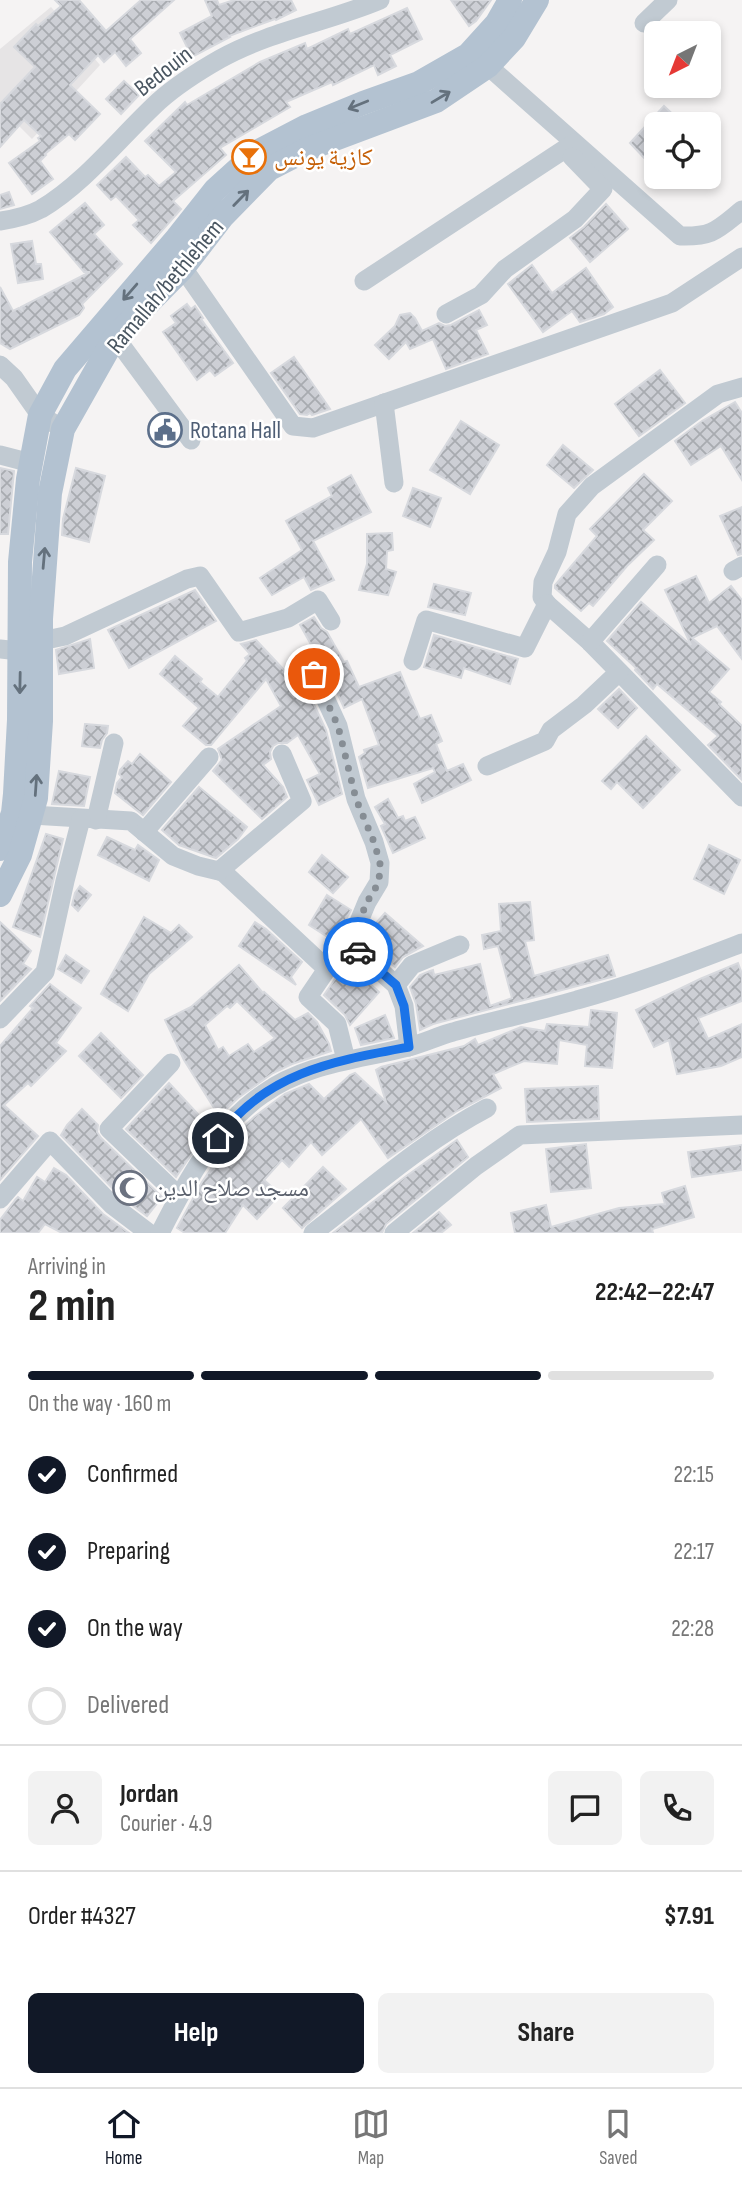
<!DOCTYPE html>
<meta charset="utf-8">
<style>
body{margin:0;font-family:"Sofia Sans Condensed","Noto Naskh Arabic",sans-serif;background:#f2f2f2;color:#222;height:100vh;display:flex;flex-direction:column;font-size:26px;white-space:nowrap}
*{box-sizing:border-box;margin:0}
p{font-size:23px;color:#767676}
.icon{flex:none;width:38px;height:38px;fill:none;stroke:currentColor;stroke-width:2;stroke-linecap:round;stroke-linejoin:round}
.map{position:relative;height:1233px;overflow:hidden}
.panel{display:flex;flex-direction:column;background:#fff;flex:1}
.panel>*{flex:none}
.needle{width:46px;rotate:222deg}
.fabs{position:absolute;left:644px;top:21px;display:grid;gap:14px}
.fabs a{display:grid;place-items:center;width:77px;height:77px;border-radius:10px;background:#fff;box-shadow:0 4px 10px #0003;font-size:35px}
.pin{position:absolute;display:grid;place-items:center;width:60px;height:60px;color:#fff;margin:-30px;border:4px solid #fff;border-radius:50%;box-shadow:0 2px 7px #0007}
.courier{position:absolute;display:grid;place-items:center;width:70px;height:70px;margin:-35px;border:5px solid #1a73e8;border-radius:50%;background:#fff;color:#222;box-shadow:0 2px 9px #0007}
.overview em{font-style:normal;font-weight:700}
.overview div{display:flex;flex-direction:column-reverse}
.overview{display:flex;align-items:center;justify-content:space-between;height:119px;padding:0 28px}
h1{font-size:46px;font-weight:700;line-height:52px}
.bar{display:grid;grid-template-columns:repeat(4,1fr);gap:10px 7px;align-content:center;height:84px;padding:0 28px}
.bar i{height:9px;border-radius:5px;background:#e0e0e0}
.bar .current{background:#111827}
.bar p{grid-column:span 4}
.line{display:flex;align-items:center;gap:18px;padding:0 28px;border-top:2px solid #e0e0e0}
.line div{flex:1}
.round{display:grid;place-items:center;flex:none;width:74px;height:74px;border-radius:10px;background:#f2f2f2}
ol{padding:0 28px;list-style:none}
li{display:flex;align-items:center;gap:21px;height:77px}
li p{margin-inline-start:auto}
li .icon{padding:7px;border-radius:50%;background:#111827;color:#fff;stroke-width:4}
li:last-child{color:#767676}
li i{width:38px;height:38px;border:4px solid #e0e0e0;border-radius:50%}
.cta{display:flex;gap:14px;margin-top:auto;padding:14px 28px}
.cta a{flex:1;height:80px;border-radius:10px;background:#111827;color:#fff;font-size:28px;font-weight:700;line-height:80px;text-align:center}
.cta a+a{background:#f2f2f2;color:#222}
.tabs{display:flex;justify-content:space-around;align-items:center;height:98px;border-top:2px solid #e0e0e0;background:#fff;font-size:19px;color:#767676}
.tabs a{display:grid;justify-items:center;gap:4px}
.tabs .current{color:#111827}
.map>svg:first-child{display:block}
</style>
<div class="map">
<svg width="742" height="1233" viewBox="0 0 742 1233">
<defs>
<pattern id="building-cross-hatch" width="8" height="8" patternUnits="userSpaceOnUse" patternTransform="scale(1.75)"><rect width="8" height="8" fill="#cdcfd5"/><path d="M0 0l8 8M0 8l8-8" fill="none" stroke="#a8abb0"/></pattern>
</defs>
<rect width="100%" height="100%" fill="#f5f3f3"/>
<path fill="#e6e4e5" d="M51,7L100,65L32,139L0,107V49Z"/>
<g fill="url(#building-cross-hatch)" stroke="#d7d9de" stroke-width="2" fill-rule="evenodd">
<path d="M55,0H79L106,31L141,0H174L130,39L141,53L126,66L115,52L104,62L98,55L70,85L100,114L75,140L69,134L45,154L46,155L40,161L53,179L32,194L9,163L40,141L38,138L41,136L24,120L0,147V104L35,67L14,47L36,24L38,26L61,6Z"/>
<path d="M205,0H217L219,5L234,0H291L296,10L276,20L275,19L229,36L230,37L192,57L180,33L212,16Z"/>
<path d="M451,0H491L476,21L469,26Z"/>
<path d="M407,8L422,39L390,55L396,66L378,75L374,65L333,85L332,82L286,102L290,107L220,148L226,155L173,201L181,209L151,243L133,225L139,220L116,196L111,200L97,185L126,157L145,177L148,175L159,186L176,172L145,141L185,102L187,105L260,62L305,43L307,49L348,29L350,34Z"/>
<path d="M124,81L139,95L121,114L106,99Z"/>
<path d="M664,106L683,124H656V153L648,162L630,143Z"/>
<path d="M9,192L14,205L0,209V195Z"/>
<path d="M85,203L104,225L94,234L122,264L82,304L84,308L79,315L10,349L0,343V287L13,311L19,308L22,310L21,307L90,272H84L50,232Z"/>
<path d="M606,204L628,229L590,262L570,238L584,227Z"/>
<path d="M32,241L36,264H41L43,279L18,283L11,244Z"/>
<path d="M532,265L552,293L586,268L613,307L604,314L580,322L572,311L543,332L508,284Z"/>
<path d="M187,304L191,309L195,306L203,318L201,319L233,363L215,376L210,370L197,380L163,332L176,323L171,316Z"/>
<path d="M479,310L487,325L476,330L488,354L446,369L433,339L410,349L406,342L389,359L375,345L395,326L400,315L410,313L415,318L422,331L439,323L445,326L451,325Z"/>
<path d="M294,357L319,393L330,409L312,415L310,413L307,415L300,414L271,373Z"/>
<path d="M660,370L685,403L639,436L615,404Z"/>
<path d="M735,402L742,413V480L721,446L691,465L675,441L702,421Z"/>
<path d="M461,421L499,445L470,494L430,470Z"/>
<path d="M563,445L593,470L574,488L547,465Z"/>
<path d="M0,468L14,471L8,534H0Z"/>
<path d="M76,468L105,476L89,542L62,535L63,519Z"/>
<path d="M644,474L672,501L643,530L654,540L627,566L593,606L589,603L581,611L555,588V585L597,536L590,529Z"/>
<path d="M351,475L371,512L313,541L334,580L311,590L304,577L272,595L260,578L302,550L286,521L332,496L328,488Z"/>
<path d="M413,488L441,498L430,527L403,516Z"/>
<path d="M742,507V554L738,555L720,516Z"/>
<path d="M392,533L393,550L387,551L386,569L396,572L388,595L359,590L367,564V534Z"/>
<path d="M696,576L709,603L731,586L742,600V659L717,626L692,638L729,669L709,692L721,702L719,704L742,726V780L708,745L718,736L657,684L653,689L635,670L636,668L607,641L641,602L691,645L665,590Z"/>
<path d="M434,584L471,593L465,615L428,607Z"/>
<path d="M195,590L216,621L129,668L108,630Z"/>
<path d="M314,617L321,628L327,632L344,662L347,661L359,687L400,672L420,719L431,715L442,741L436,744L447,771L463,764L471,780L422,803L414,784L435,772L433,768L368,788L359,757L365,753L364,750L379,745L362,699L344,708L320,655L318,657L300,625Z"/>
<path d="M434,635L518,659L510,684L464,668L461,678L424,667Z"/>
<path d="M90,639L94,668L59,674L56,650Z"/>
<path d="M256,640L299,686L304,683L326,730L342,794L319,805L307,780L320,774L298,735L287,743H278L273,746L270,752L271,759L263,765L283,787L287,797L262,819L213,771L222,760L218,749L281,706L266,679L211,745H206L183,726L199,708L160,674L175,656L202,679L200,682L218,697L247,661L245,658L250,654L241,644Z"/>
<path d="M619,689L637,708L618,728L598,709Z"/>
<path d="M85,724L108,726L107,733L102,740L100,748L82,746Z"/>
<path d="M646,736L680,770L643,808L617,782L611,789L602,781Z"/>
<path d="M140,754L171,782L143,815L115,793L117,783L122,777L119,774L120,770L128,761L132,764Z"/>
<path d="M59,771L90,777L84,806L52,804Z"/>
<path d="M199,787L247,827L238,839L216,858L179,845L162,830Z"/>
<path d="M388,799L398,818L403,816L405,821L415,817L425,838L393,853L381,826L385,824L375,807Z"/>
<path d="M46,834L63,839L40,937L13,927Z"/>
<path d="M107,837L135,850L138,845L159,860L149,881L98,855Z"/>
<path d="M709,845L740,860L724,894L694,879Z"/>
<path d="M322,855L348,877L333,893L309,872Z"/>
<path d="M80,886L91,895L78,911L72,905L75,893Z"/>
<path d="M327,895L351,910L334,941L309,925Z"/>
<path d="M530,902L534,940L525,941L534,976L608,955L615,976L433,1024L420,1030L416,1004L410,987L420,975L430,971L433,970L434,975L480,964L490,1006L512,998L498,946L484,949L482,935L501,931L499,904Z"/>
<path d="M385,913L423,946L403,957L395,967L366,942L368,932Z"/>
<path d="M144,917L171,933L179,925L192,937L149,974L128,1011L101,994Z"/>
<path d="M0,922L31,951L23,964L31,969L0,1001Z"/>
<path d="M255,922L266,929L302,962L291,977L296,985L239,946Z"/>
<path d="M66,955L89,971L81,983L58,969Z"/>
<path d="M738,963L742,974V1001L698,1018L708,1039L742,1024V1057L721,1066L677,1074L669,1040L654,1047L636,1010L700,979Z"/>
<path d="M342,964L365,984L367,981L379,992L350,1025L345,1015L324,995L337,976L339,968Z"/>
<path d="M239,965L263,993L264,992L295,1020L308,1013L317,1022L329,1044L331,1051L292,1064L273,1073L238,1098L219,1116L184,1060L165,1020L191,1007ZM237,1001L275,1038L254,1052L248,1044L229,1056L223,1047L218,1050L205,1025L227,1006L230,1008Z"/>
<path d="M50,984L81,1008L56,1043L66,1051L31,1086L28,1083L4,1105L38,1136L0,1180V1046L33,1008L30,1006Z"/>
<path d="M591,1010L617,1013L612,1068L585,1066L587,1045L559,1040L557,1064L524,1061L493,1074L501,1088L457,1111L388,1158L361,1119L322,1155L311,1142L289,1167L282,1160L264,1180L280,1194L257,1219L243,1205L225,1233H185L177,1228L202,1182L226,1147L227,1145L232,1151L238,1146L233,1138L239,1131L254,1117L285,1094L309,1084L324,1099L350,1075L355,1073L386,1102L376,1070L381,1067L464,1046L475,1039L478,1045L521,1027L545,1031L547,1024L589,1027Z"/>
<path d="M385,1015L394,1038L361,1045L355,1028Z"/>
<path d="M101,1033L143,1075L121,1098L79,1056Z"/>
<path d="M169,1083L210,1127L176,1177L126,1129Z"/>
<path d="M598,1086L599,1119L527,1122L525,1089Z"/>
<path d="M82,1109L98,1125L97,1132L101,1138L162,1197L147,1216L120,1196L61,1135L67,1125Z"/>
<path d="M457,1140L468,1157L386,1224L382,1233H333L405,1177Z"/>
<path d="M586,1144L591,1188L551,1192L546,1149Z"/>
<path d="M742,1145V1170L692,1177L688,1152Z"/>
<path d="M323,1167L346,1189L302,1228L283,1208Z"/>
<path d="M54,1168L66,1175L103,1214L129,1233H62L45,1224L38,1233H0V1220L16,1199L18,1197L23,1201L37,1177L45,1182Z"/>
<path d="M685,1186L694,1217L652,1229L653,1233H515L511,1213L546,1205L551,1227L619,1208L665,1204L662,1193Z"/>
<path d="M439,1212L451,1225L441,1233H413Z"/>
</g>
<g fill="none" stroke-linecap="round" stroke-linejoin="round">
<g stroke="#c1cad2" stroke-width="19">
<path d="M644,23L668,0"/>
<path d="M488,66L680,236C713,237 717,230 742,210"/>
<path d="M0,221C14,219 28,216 41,209C85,183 121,136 159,101C177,85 199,71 220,59C270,31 328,22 380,0"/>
<path d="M183,268L293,426L313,428L672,303L742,257"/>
<path d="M364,281L574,143"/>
<path d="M446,314L481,295L505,269L575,219L603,189L572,157"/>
<path d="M115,337L191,440"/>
<path d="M0,365L14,378L40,415L63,429"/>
<path d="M742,387L718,394L592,486L567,514L557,552L543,582L542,597L547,604L590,642L742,797"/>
<path d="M384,403L394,483"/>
<path d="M0,455L31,463"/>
<path d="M733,571L742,566"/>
<path d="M41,641L65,636L187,579L200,576L239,632L288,618L318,600L331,621"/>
<path d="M590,642L657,565"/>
<path d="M0,649L19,651"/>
<path d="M413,661L426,620L525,648L547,604"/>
<path d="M314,674L338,726L356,799L374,842L380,863L379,882L367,902L353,936L355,949L396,985L404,1006L409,1047"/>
<path d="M487,766L545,741L551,730L584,705L619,672"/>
<path d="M32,815L131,821L173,856L198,866L223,872L327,969L308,997L337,1024L346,1060"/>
<path d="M96,820L114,743"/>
<path d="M144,832L209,757"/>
<path d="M219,871L302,801L282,754"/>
<path d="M396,985L412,965L460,945"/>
<path d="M0,1019L45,972L65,881L81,819"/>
<path d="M171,1063L109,1129L179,1196"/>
<path d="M0,1199L50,1141L112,1205L149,1233"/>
<path d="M160,1233C186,1182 215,1127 263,1094C306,1063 358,1060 408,1047C424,1043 438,1036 453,1032C494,1020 536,1012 577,1000C633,985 687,964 742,943"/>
<path d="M313,1233C369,1190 424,1141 487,1108"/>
<path d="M394,1233L476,1166L520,1135L742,1125"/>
</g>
<g stroke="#b3c2d1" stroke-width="24">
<path d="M0,849L13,813L15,794L19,720L20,562L28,479L40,415L65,369L177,238L215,190L257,152L307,126L363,103L419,83L468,55L497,23L510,0"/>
<path d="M0,895L20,855L36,798L41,721V619L50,493L63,429L115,337L183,268L223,216L269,169L308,149L436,101L488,66L514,38L537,0"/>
</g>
</g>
<defs><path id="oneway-shaft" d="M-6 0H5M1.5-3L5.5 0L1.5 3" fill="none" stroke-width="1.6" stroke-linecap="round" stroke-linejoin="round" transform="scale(1.75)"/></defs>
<g stroke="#64717d">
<use href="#oneway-shaft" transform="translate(441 97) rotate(-31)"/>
<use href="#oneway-shaft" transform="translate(358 105) rotate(158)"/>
<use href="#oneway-shaft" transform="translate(241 198) rotate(-46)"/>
<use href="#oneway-shaft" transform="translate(130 292) rotate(131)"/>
<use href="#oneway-shaft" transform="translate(44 558) rotate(-85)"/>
<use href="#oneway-shaft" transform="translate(20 683) rotate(91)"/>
<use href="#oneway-shaft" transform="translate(36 785) rotate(-86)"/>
</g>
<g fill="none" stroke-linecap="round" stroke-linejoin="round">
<path stroke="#868d94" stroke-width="7" stroke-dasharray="0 12.6" d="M314,674L338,726L356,799L374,842L380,863L379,882L367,902L353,936L355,949L358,952"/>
<path stroke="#1a73e8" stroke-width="9" d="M218,1138C266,1072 334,1061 409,1047L404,1006L396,985L358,952"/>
</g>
<defs>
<g id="bar-ring" transform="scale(1.75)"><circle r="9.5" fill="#fff" stroke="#e8710a" stroke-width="1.5"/><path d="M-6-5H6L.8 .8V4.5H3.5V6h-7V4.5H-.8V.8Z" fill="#e8710a"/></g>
<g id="civic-ring" transform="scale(1.75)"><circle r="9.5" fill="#fff" stroke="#5c6f8a" stroke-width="1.5"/><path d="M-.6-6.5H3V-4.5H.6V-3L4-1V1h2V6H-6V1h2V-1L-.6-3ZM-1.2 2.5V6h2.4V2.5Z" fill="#5c6f8a"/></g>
<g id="mosque-ring" transform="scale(1.75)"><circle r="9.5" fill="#fff" stroke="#6b7280" stroke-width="1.5"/><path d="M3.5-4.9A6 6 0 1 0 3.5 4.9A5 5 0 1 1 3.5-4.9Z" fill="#6b7280"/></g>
</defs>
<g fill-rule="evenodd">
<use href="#bar-ring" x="249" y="157"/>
<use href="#civic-ring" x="165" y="430"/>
<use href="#mosque-ring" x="130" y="1188"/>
</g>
<g text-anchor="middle" stroke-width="5" stroke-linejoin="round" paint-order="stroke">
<g font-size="24" fill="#4a5661" stroke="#fff">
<text transform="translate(163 71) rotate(-38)" y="8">Bedouin</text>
<text transform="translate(165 286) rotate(-50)" y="8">Ramallah/bethlehem</text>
</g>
<g font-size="24" fill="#c56008" stroke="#fff" text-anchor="start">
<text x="274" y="165">كازية يونس</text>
</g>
<g font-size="24" fill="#4e5e75" stroke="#fff" text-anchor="start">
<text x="190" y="438">Rotana Hall</text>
</g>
<g font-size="24" fill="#5b616d" stroke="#fff" text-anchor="start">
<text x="154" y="1196">مسجد صلاح الدين</text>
</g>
</g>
</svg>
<div class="fabs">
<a><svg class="needle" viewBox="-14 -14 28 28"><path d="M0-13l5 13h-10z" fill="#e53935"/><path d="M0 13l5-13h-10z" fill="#767676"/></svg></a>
<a><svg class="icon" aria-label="locate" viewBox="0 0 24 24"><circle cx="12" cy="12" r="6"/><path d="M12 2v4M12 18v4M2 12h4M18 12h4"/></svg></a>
</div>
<div class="pin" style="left:314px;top:674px;background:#ea580c"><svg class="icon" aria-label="bag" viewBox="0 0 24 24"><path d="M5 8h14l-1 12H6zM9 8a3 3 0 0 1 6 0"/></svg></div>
<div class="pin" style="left:218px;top:1138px;background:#1f2937"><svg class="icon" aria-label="home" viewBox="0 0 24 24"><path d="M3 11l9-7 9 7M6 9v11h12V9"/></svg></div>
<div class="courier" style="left:358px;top:952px"><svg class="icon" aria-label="car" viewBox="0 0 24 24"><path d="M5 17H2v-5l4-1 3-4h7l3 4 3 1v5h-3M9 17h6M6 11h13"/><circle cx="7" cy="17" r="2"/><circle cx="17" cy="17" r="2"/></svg></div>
</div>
<section class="panel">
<div class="overview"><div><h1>2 min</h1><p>Arriving in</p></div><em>22:42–22:47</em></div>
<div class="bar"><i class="current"></i><i class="current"></i><i class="current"></i><i></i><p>On the way · 160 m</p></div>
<ol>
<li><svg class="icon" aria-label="check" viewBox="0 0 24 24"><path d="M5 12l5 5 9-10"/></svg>Confirmed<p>22:15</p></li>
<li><svg class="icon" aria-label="check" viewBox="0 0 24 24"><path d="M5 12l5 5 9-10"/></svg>Preparing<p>22:17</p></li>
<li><svg class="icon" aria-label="check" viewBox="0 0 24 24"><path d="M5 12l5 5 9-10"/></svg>On the way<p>22:28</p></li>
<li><i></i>Delivered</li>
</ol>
<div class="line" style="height:126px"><a class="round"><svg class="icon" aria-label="person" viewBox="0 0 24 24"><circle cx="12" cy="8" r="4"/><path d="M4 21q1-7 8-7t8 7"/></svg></a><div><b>Jordan</b><p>Courier · 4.9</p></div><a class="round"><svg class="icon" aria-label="chat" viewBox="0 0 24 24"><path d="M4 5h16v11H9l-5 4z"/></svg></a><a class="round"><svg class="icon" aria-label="phone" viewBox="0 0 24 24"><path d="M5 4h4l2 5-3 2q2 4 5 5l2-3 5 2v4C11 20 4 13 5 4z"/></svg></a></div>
<div class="line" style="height:91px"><div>Order #4327</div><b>$7.91</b></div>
<div class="cta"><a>Help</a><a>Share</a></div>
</section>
<nav class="tabs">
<a class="current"><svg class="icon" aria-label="home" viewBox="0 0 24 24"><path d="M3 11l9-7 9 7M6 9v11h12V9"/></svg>Home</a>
<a><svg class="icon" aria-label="map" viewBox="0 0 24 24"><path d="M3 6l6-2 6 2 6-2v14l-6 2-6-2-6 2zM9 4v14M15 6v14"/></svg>Map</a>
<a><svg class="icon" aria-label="saved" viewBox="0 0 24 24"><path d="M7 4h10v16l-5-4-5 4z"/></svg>Saved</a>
</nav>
